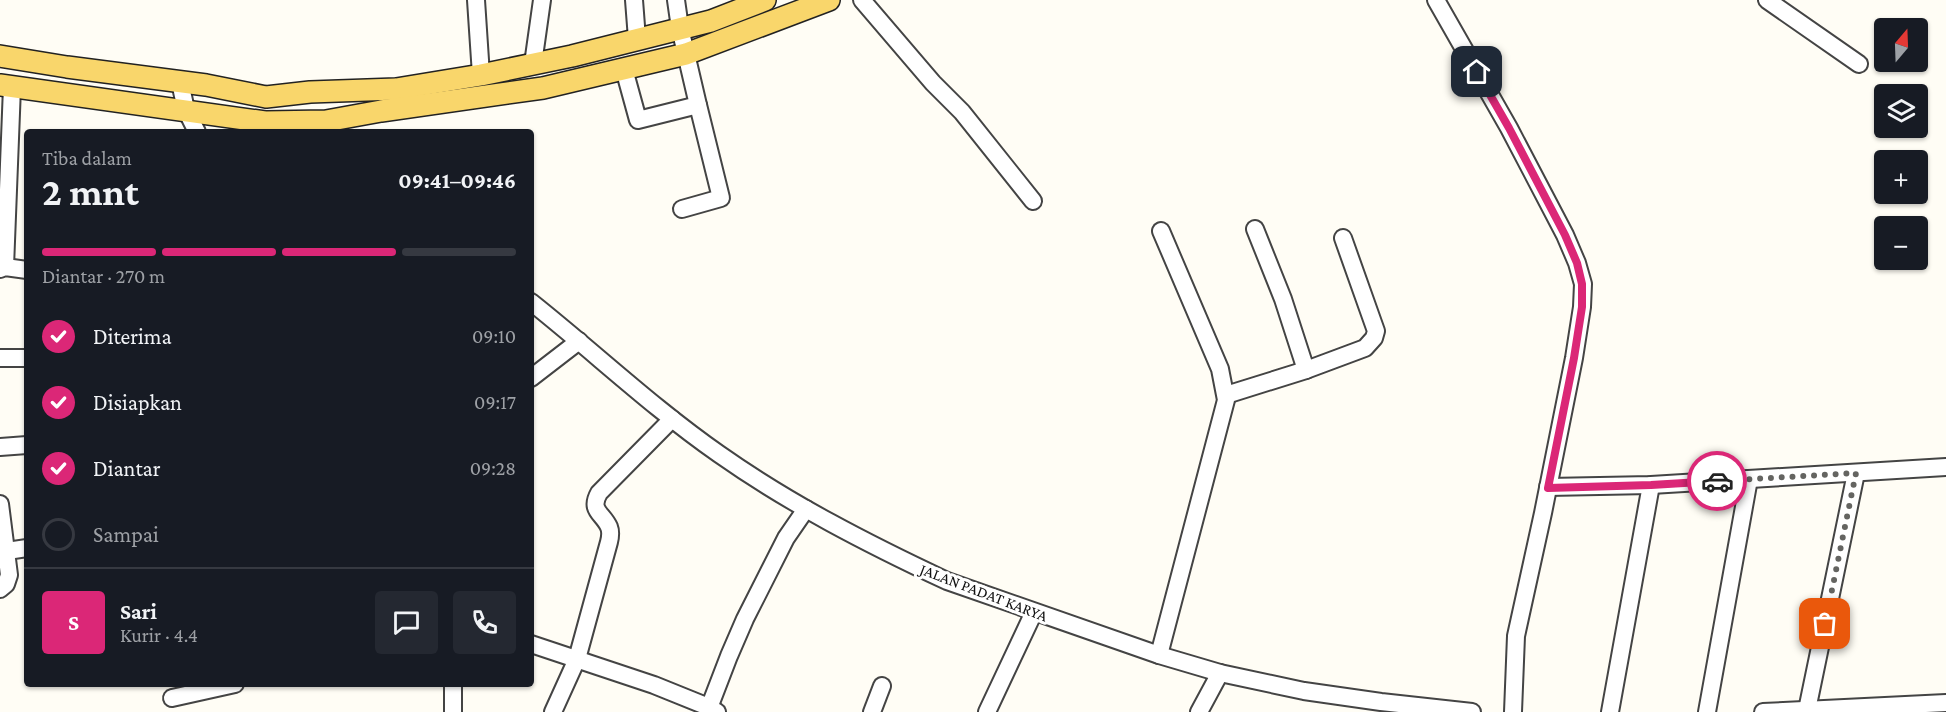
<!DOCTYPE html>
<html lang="id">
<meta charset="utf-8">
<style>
body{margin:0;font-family:"Crimson Pro",serif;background:#242831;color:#f1f3f6;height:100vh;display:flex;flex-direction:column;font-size:22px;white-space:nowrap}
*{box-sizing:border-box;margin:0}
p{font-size:20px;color:#9ea1a6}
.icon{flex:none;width:33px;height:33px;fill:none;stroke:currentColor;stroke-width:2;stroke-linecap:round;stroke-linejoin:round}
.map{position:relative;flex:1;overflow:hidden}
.panel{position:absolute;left:24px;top:129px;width:510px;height:558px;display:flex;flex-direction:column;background:#171b24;border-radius:6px;box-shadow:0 2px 4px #0004}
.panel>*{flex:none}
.needle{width:39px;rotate:19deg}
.buttons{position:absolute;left:1874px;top:18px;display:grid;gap:12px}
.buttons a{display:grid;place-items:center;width:54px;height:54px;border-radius:6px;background:#171b24;box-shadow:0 2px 4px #0004;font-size:30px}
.pin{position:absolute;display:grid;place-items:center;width:51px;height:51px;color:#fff;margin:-26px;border-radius:12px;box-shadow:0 3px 9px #0006}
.courier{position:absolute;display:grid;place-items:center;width:60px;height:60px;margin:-30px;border:4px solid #db2777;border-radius:50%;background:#fff;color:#222;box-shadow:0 2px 8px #0007}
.overview em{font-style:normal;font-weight:700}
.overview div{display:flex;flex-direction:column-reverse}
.overview{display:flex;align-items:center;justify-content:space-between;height:102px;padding:0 18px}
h1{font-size:39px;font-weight:700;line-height:45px}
.bar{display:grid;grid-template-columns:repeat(4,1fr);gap:9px 6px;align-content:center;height:72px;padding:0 18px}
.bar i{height:8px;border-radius:4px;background:#363941}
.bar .current{background:#db2777}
.bar p{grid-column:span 4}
.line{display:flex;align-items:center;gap:15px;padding:0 18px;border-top:2px solid #363941}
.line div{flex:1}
.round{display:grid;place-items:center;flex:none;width:63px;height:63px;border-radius:6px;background:#242831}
ol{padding:0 18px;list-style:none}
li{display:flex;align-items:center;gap:18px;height:66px}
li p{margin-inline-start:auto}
li .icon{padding:6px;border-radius:50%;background:#db2777;color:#fff;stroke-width:4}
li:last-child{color:#9ea1a6}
li i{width:33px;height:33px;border:3px solid #363941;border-radius:50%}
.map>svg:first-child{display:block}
</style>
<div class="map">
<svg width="1946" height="712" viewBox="0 0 1946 712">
<rect width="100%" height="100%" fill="#fffdf5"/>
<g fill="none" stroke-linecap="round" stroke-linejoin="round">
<g stroke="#444" stroke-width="20">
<g id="minor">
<path d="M476,0L481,75"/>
<path d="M634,0L637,39"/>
<path d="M862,0L933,83L962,112L1033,201"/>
<path d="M1436,0L1509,128L1565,235L1577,263L1583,284L1582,307L1574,358L1543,513L1516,636L1513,712"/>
<path d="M1767,0L1859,64"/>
<path d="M533,64L542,0"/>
<path d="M624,69L638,120L698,105L680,28L676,0"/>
<path d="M180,82L186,110L197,132"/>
<path d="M682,209L721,198L698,105"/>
<path d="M5,267L12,87"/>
<path d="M0,269L5,267L27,270"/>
<path d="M531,302C594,352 653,408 719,454C790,504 868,544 947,581L1159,655L1220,673L1304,691L1381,702L1472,712"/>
<path d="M0,358H27"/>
<path d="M1306,370L1365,348L1374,338L1376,331L1343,238"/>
<path d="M531,378L579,341"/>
<path d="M1226,395L1306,370L1283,299L1255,229"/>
<path d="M0,447L27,445"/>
<path d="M1548,487L1651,485L1946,467"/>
<path d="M0,504L9,575L6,584L0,589"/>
<path d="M7,551L27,548"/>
<path d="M531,644L654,685L706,706L717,712"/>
<path d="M1159,655L1226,400L1220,369L1161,231"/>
<path d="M453,684V712"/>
<path d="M172,698L235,684"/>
<path d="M709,708L729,656L745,619L786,538L806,509"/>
<path d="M1807,710L1856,473"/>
<path d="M553,712L577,659L609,542C610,538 611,532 609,527C603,513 589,511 599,493L672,419"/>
<path d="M872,712L882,686"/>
<path d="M987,712L1034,612"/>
<path d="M1199,712L1220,673"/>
<path d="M1610,712L1651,485"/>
<path d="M1707,712L1749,479"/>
<path d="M1763,712L1946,703"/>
</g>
</g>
<g stroke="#222" stroke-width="24">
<g id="major">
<path d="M0,56L67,67L206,85L266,97L310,92L396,89L481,75L572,56L711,21L765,0"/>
<path d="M0,85L265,122L326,121L381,111L543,88L686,54L829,0"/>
</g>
</g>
<use href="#minor" stroke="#fff" stroke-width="16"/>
<use href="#major" stroke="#f9d66b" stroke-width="21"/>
</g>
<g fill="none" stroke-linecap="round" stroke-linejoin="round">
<path stroke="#646461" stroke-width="6" stroke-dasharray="0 10.8" d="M1717,481L1856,473L1825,624"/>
<path stroke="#db2777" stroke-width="8" d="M1477,72L1509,128L1565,235L1577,263L1582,284V307L1574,358L1548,488L1651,485L1717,481"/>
</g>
<g text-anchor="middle" stroke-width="6" stroke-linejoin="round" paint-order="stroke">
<g font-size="16" fill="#111" stroke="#fff">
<text transform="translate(984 592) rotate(21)" y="6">JALAN PADAT KARYA</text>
</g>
</g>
</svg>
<div class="buttons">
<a><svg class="needle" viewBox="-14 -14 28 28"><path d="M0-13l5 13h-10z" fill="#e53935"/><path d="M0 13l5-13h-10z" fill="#9ea1a6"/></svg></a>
<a><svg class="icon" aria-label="layers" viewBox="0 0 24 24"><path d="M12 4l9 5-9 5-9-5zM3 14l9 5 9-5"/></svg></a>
<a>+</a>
<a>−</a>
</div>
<div class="pin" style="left:1825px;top:624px;background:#ea580c"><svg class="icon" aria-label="bag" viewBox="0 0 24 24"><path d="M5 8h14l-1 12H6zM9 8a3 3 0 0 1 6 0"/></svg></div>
<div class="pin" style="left:1477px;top:72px;background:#1f2937"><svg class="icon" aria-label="home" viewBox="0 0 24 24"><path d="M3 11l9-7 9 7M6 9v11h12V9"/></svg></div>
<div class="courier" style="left:1717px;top:481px"><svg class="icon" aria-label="car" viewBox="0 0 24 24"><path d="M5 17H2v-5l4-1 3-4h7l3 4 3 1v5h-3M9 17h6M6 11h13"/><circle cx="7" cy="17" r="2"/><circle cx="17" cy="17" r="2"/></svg></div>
<section class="panel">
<div class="overview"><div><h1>2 mnt</h1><p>Tiba dalam</p></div><em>09:41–09:46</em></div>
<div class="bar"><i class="current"></i><i class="current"></i><i class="current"></i><i></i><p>Diantar · 270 m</p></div>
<ol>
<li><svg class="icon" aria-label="check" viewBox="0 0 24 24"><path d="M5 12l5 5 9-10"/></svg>Diterima<p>09:10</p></li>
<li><svg class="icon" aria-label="check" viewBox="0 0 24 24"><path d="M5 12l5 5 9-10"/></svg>Disiapkan<p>09:17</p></li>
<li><svg class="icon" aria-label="check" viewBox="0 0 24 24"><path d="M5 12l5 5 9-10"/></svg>Diantar<p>09:28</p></li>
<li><i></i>Sampai</li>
</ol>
<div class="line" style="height:108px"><b class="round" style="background:#db2777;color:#fff">S</b><div><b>Sari</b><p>Kurir · 4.4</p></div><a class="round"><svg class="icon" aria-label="chat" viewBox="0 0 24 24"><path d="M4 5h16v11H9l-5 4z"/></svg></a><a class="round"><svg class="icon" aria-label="phone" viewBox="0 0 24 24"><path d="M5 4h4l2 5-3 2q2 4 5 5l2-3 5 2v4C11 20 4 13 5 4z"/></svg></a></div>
</section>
</div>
